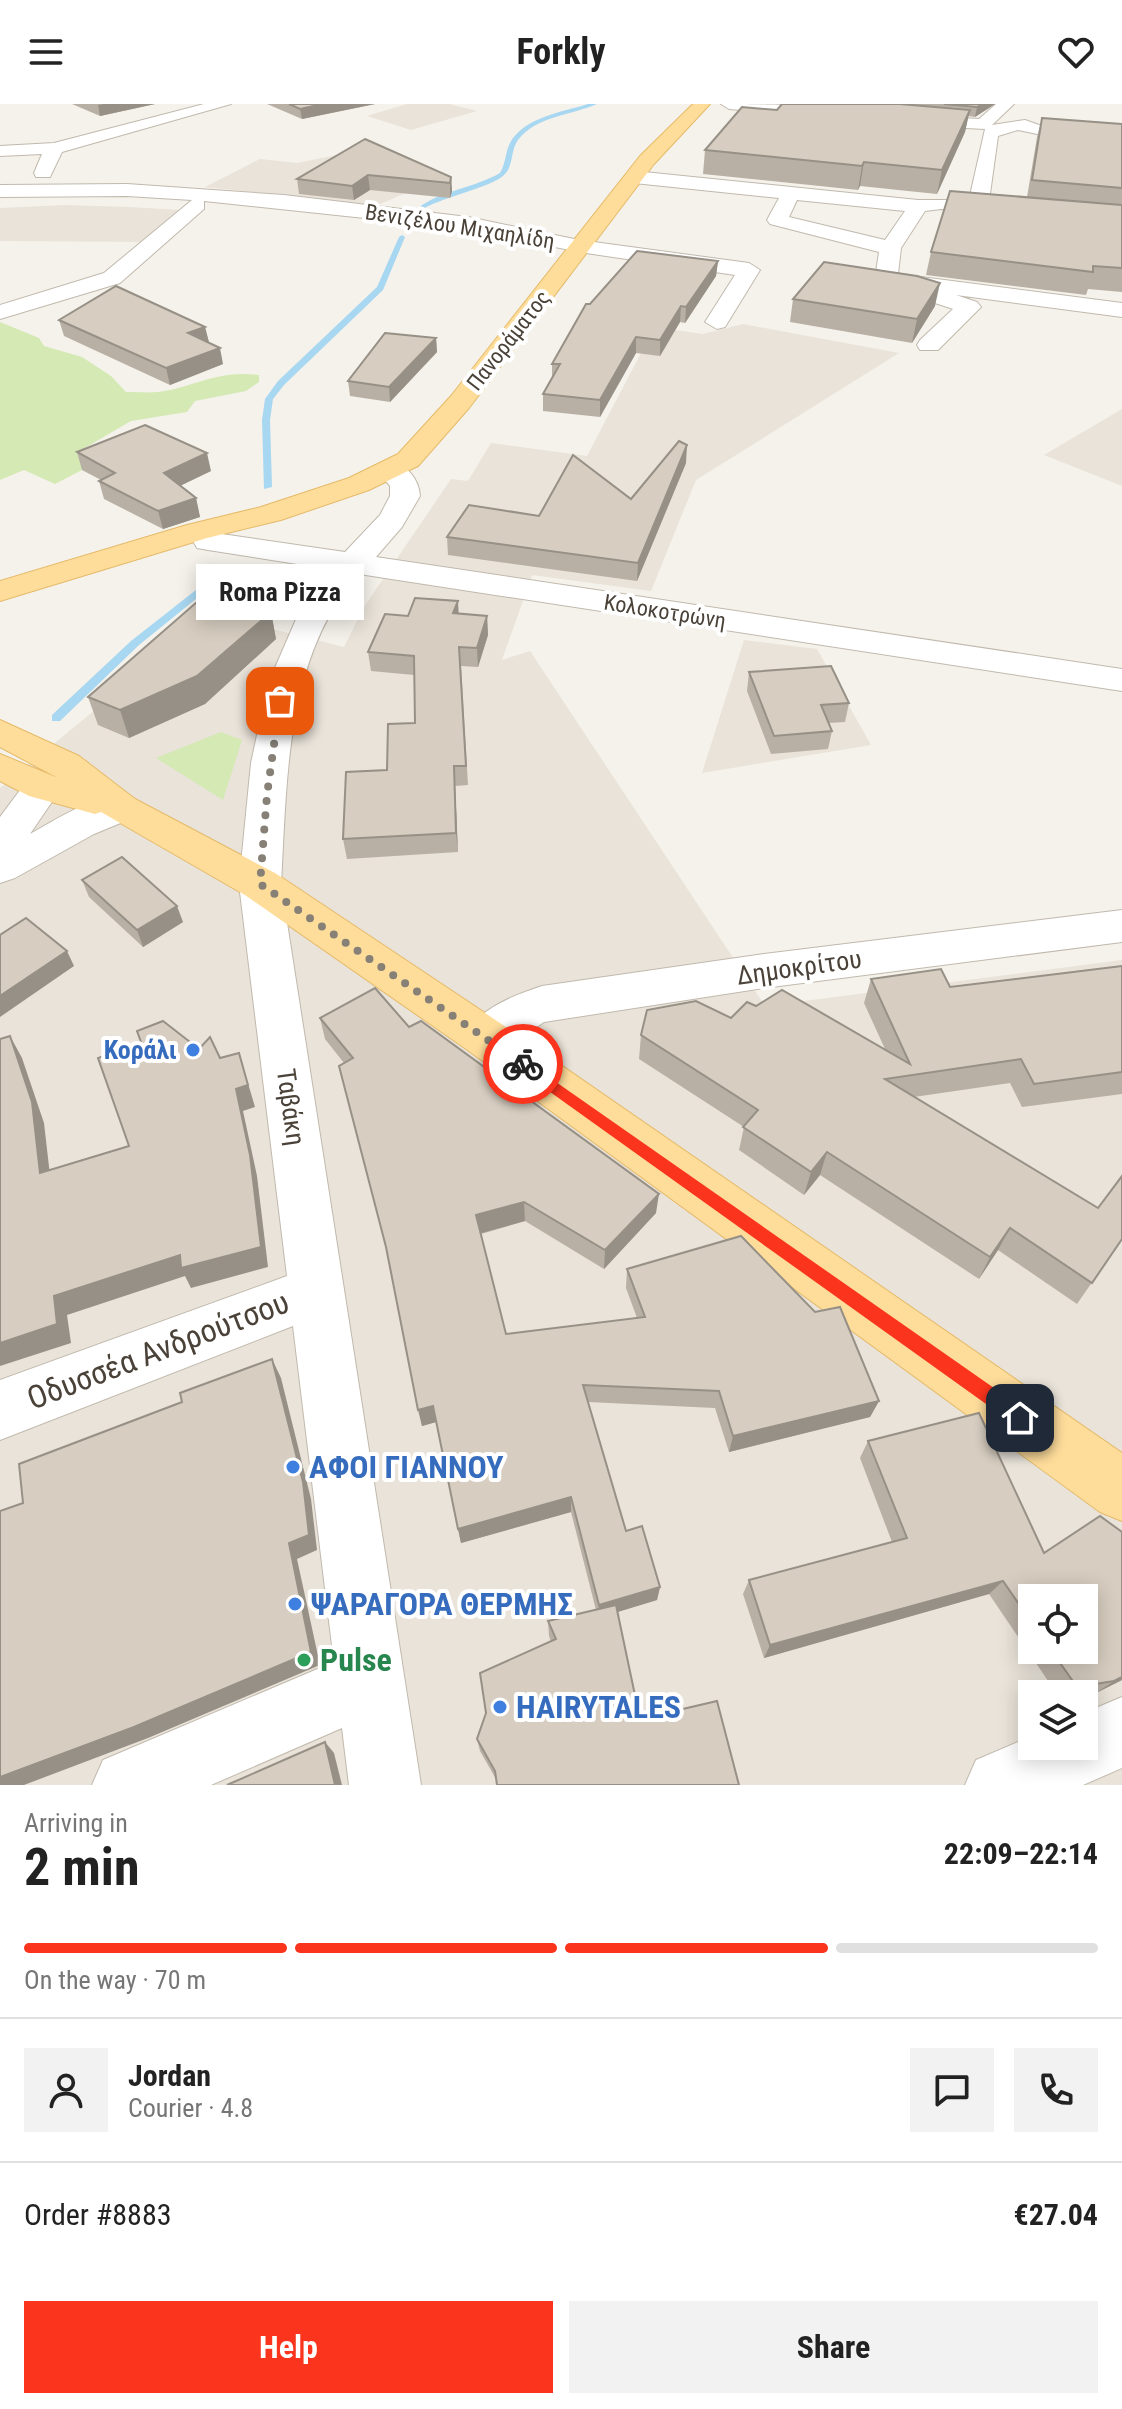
<!DOCTYPE html>
<meta charset="utf-8">
<style>
body{margin:0;font-family:"Roboto Condensed",sans-serif;background:#f2f2f2;color:#222;height:100vh;display:flex;flex-direction:column;font-size:30px;white-space:nowrap}
*{box-sizing:border-box;margin:0}
p{font-size:26px;color:#767676}
.icon{flex:none;width:44px;height:44px;fill:none;stroke:currentColor;stroke-width:2;stroke-linecap:round;stroke-linejoin:round}
.map{position:relative;height:1681px;overflow:hidden}
.side{display:flex;flex-direction:column;background:#fff;flex:1}
.side>*{flex:none}
.buttons{position:absolute;left:1018px;top:1480px;display:grid;gap:16px}
.buttons a{display:grid;place-items:center;width:80px;height:80px;border-radius:0px;background:#fff;box-shadow:0 4px 20px #0003;font-size:40px}
.pin{position:absolute;display:grid;place-items:center;width:68px;height:68px;color:#fff;margin:-34px;border-radius:16px;box-shadow:0 4px 12px #0006}
.courier{position:absolute;display:grid;place-items:center;width:80px;height:80px;margin:-40px;border:6px solid #fa341d;border-radius:50%;background:#fff;color:#222;box-shadow:0 2px 10px #0007}
.bubble{position:absolute;height:56px;border-radius:0px;background:#fff;box-shadow:0 4px 20px #0003;font-size:26px;font-weight:700;line-height:56px;text-align:center}
.head em{font-style:normal;font-weight:700}
.head div{display:flex;flex-direction:column-reverse}
.head{display:flex;align-items:center;justify-content:space-between;height:136px;padding:0 24px}
h1{font-size:52px;font-weight:700;line-height:60px}
.bar{display:grid;grid-template-columns:repeat(4,1fr);gap:12px 8px;align-content:center;height:96px;padding:0 24px}
.bar i{height:10px;border-radius:6px;background:#e0e0e0}
.bar .on{background:#fa341d}
.bar p{grid-column:span 4}
.line{display:flex;align-items:center;gap:20px;padding:0 24px;border-top:2px solid #e0e0e0}
.line div{flex:1}
.round{display:grid;place-items:center;flex:none;width:84px;height:84px;border-radius:0px;background:#f2f2f2}
.cta{display:flex;gap:16px;margin-top:auto;padding:16px 24px}
.cta a{flex:1;height:92px;border-radius:0px;background:#fa341d;color:#fff;font-size:32px;font-weight:700;line-height:92px;text-align:center}
.cta a+a{background:#f2f2f2;color:#222}
header{display:flex;justify-content:space-between;align-items:center;height:104px;padding:0 24px;background:#fff;font-size:36px;font-weight:700}
.map>svg:first-child{display:block}
</style>
<header><svg class="icon" aria-label="menu" viewBox="0 0 24 24"><path d="M4 6h16M4 12h16M4 18h16"/></svg>Forkly<svg class="icon" aria-label="heart" viewBox="0 0 24 24"><path d="M12 20l-8-8c-3-5 5-10 8-4 3-6 11-1 8 4z"/></svg></header>
<div class="map">
<svg width="1122" height="1681" viewBox="0 0 1122 1681">
<rect width="100%" height="100%" fill="#f5f2eb"/>
<g fill="#e9e3d9" fill-rule="evenodd">
<path d="M407,0H449L477,7L411,26L367,12Z"/>
<path d="M362,46L438,75L378,101L205,83L260,55L297,59Z"/>
<path d="M66,101L129,103L182,106L145,138L0,137V104Z"/>
<path d="M743,220L899,249L696,376L651,487L532,471L502,556L530,547L765,902L1122,856V1681H0V684L212,510L344,543L364,503L451,375L468,377L491,339L587,352L641,249L660,252L675,226L703,230ZM1032,1494H1084V1546H1032ZM1032,1590H1084V1642H1032Z"/>
<path d="M1122,305V382L1044,351Z"/>
<path d="M744,536L817,545L871,641L702,669Z"/>
</g>
<g fill="#d4e9b4">
<path d="M0,218L39,234L44,242L82,253L111,272L126,288C136,288 148,289 158,288C197,283 215,266 259,271V278L246,287L195,297L187,308L131,317L83,345L82,366L55,380L24,366L0,376Z"/>
<path d="M221,628L242,636L223,696L156,654Z"/>
</g>
<g fill="none" stroke-linecap="round" stroke-linejoin="round">
<g fill="#a8d7f1" fill-rule="evenodd">
<path d="M588,0H597C572,11 536,12 518,36C510,47 514,62 504,71C490,84 445,92 423,105L418,104C442,86 474,84 500,69C506,59 505,49 510,39C524,13 563,8 588,0Z"/>
<path d="M402,131L405,133L383,186L284,281L273,295L270,316L272,383L264,385L262,316L265,295L278,277L377,183L399,133Z"/>
<path d="M229,460L233,461V465L139,541L60,617H52V611L131,537Z"/>
</g>
<g stroke="#c1b9ad" stroke-width="2">
<g id="minor">
<path d="M204,0H231L62,48L50,73H36L34,69L42,50L0,52V42L54,39Z"/>
<path d="M721,0C746,0 827,0 844,9L836,14L729,5Z"/>
<path d="M996,0H1014L992,21L1025,16L1056,27L1047,32L1018,26L998,32L989,97L1122,109V121L941,105L925,107L901,144L898,170L1122,199V213L956,191L977,198L981,203L938,246H920L917,241L920,236L953,205L878,180L875,175L879,148L770,120L767,116L779,94L634,79L625,73L634,67L918,96H969L985,25L909,21L900,16L909,11L979,15ZM797,96L905,107L885,136L789,113Z"/>
<path d="M127,80L284,91L468,113L579,136L749,159L760,166L725,223L717,225L705,218L735,171L579,148L468,125L204,97V105L120,179L0,215V201L104,169L192,96L127,92L0,93V81Z"/>
<path d="M391,357C407,361 419,375 420,392L402,423L376,453L1122,565V587L359,470C285,551 287,678 281,780L421,1681H349L342,1624L211,1681H92L103,1656L334,1558L293,1222L0,1336V1276L287,1172L239,780L251,659L268,580L300,506L329,465L208,446L197,444L193,437L197,430L208,428L345,448L380,411L390,392V382L377,366L381,360Z"/>
<path d="M43,670L57,674L62,683L30,730C59,714 101,685 135,695L141,704L135,713L94,730L15,774L0,779V713L29,674Z"/>
<path d="M1122,806V838L764,884L544,918L503,947L486,953L469,947L462,934C478,905 512,892 542,882L764,850Z"/>
<path d="M1122,1593V1664L1083,1681H965L976,1656L1032,1632V1642H1084V1609Z"/>
</g>
</g>
<g stroke="#e5ba69" stroke-width="2">
<g id="major">
<path d="M693,0H710L654,60L469,304L418,362L369,386L281,416L207,434L0,497V477L187,421L261,403L349,374L398,350L451,292L640,52Z"/>
<path d="M0,616L79,652L135,695L275,769L503,921L1122,1349V1417L1100,1408L469,947L245,791L101,708L95,710L29,692L0,677V650L58,674L0,643Z"/>
</g>
</g>
<use href="#minor" fill="#fff" fill-rule="evenodd"/>
<use href="#major" fill="#fedd9b" fill-rule="evenodd"/>
</g>
<g fill="#b9b0a5" fill-rule="evenodd">
<path d="M72,0H155L100,12Z"/>
<path d="M267,0H375L302,15Z"/>
<path d="M782,0H995L975,13L968,12L965,28L937,90L860,82L858,86L703,70L705,46L777,6Z"/>
<path d="M1042,14L1122,20V188L1088,185L1086,191L926,171L931,148L1027,93L1037,33Z"/>
<path d="M365,35L451,73L452,87L450,94L370,86L354,96L299,90L297,75Z"/>
<path d="M718,157L716,172L685,219L680,218L660,252L636,249L600,313L543,307V290L552,274V260L590,200Z"/>
<path d="M793,195L935,202L912,239L790,218Z"/>
<path d="M59,216L205,223L209,238L223,260L170,281L64,232Z"/>
<path d="M436,234L437,248L390,298L350,292L348,277Z"/>
<path d="M77,348L211,367L180,382L196,394L200,413L163,425L104,395L99,377L101,376L82,366Z"/>
<path d="M686,359L637,477L448,451L447,433L539,412L631,395Z"/>
<path d="M458,497V509L487,512L488,531L478,563L461,562L468,681L455,682L458,748L347,755L343,735L387,666L415,619L414,571L371,567L368,548L408,512Z"/>
<path d="M271,508L276,535L205,600L129,634L98,621L88,593Z"/>
<path d="M749,568L849,599L845,618L828,619L832,627L828,645L771,650L747,587Z"/>
<path d="M82,776L183,818L143,843L89,793Z"/>
<path d="M1122,862V990L1022,1003L1010,979L914,993L1122,1135L1077,1200L998,1146L979,1175L820,1071L804,1091L739,1046L744,1023L639,955L641,931L731,914L756,902L885,945L864,899L871,875L950,883Z"/>
<path d="M320,914L409,923L656,1109L604,1165L525,1117L481,1130L506,1230L637,1214L626,1184L627,1165L879,1297L870,1313L729,1348L715,1304L588,1298L626,1427L660,1483L657,1496L617,1508L496,1675L480,1647L477,1635L551,1538L549,1532L548,1517L596,1506L571,1408L461,1439L436,1318L422,1322L389,1154L339,962L344,959L325,935Z"/>
<path d="M868,1337L1044,1449L1122,1576L1096,1589L1084,1590H1057L989,1490L764,1554L743,1490L749,1476L892,1438L860,1354ZM1032,1494L1084,1546H1032Z"/>
</g>
<g fill="#969086">
<path d="M104,0H155L100,12L98,1Z"/>
<path d="M323,0H375L302,15L300,5Z"/>
<path d="M982,0H995L975,13L977,3Z"/>
<path d="M970,6L965,28L937,90L942,66Z"/>
<path d="M864,58L860,82L858,86L862,62Z"/>
<path d="M368,71L370,86L354,96L352,82Z"/>
<path d="M451,73L452,87L450,94V79Z"/>
<path d="M718,157L716,172L685,219L686,203Z"/>
<path d="M940,179L935,202L912,239L917,215Z"/>
<path d="M681,202L680,218L660,252V236Z"/>
<path d="M205,223L209,239L188,229Z"/>
<path d="M636,233V249L600,313V296Z"/>
<path d="M436,234L437,248L390,298L389,283Z"/>
<path d="M220,244L223,260L170,281L166,264Z"/>
<path d="M687,341L686,359L637,477L638,459Z"/>
<path d="M207,349L211,367L169,387L164,369Z"/>
<path d="M196,394L200,413L163,425L158,407Z"/>
<path d="M458,497L459,516L453,509Z"/>
<path d="M271,508L276,535L205,600L129,634L120,606Z"/>
<path d="M487,512L488,531L478,563L477,544Z"/>
<path d="M454,662L455,682L458,748L456,729Z"/>
<path d="M177,802L183,818L143,843L137,826Z"/>
<path d="M67,847L74,862L0,913V892Z"/>
<path d="M10,932L22,954L44,1019L52,1089L40,1069Z"/>
<path d="M239,949L255,1003L243,1007L257,1072L268,1163L191,1184L185,1172L67,1211L71,1239L0,1262V1239L54,1192L236,985Z"/>
<path d="M827,1048L820,1071L804,1091L811,1068Z"/>
<path d="M659,1090L656,1109L604,1165L605,1146Z"/>
<path d="M524,1098L525,1117L478,1130L476,1111Z"/>
<path d="M1010,1124L998,1146L979,1175L990,1153Z"/>
<path d="M272,1255L281,1274L311,1395L317,1446L297,1455L320,1561L148,1634L24,1681H0V1673L289,1439Z"/>
<path d="M879,1297L870,1313L729,1348L733,1332Z"/>
<path d="M433,1302L436,1318L422,1322L418,1306Z"/>
<path d="M571,1393V1408L461,1439L458,1425Z"/>
<path d="M1003,1477L989,1490L764,1554L770,1541Z"/>
<path d="M660,1483L657,1496L598,1514L599,1501Z"/>
<path d="M1122,1573V1576L1096,1589L1114,1577Z"/>
<path d="M325,1638L334,1649L342,1681H335Z"/>
</g>
<g fill="#d7cdc0" stroke="#969086" stroke-width="2">
<path d="M289,0H323L300,5Z"/>
<path d="M782,0H900L970,6L942,66L864,58L862,62L705,46L742,3L777,6Z"/>
<path d="M944,0H982L977,3Z"/>
<path d="M1042,14L1122,20V84L1032,76Z"/>
<path d="M365,35L451,73L450,79L368,71L352,82L297,75Z"/>
<path d="M950,87L1122,101V164L1093,162V168L931,148Z"/>
<path d="M637,147L718,157L686,203L681,202L660,236L636,233L600,296L543,290L560,260H552L586,200H590Z"/>
<path d="M824,158L917,172L940,179L917,215L793,195Z"/>
<path d="M116,182L205,223L188,229L220,244L166,264L59,216Z"/>
<path d="M385,229L436,234L389,283L348,277Z"/>
<path d="M145,321L207,349L164,369L196,394L158,407L99,377L115,369L77,348Z"/>
<path d="M679,337L687,341L638,459L447,433L469,401L539,412L573,351L631,395Z"/>
<path d="M206,490L271,508L197,572L120,606L88,593Z"/>
<path d="M415,494L458,497L453,509L487,512L477,544L459,543L466,662H454L456,729L343,735L346,668L387,666L388,620L415,619L414,552L368,548L385,510L408,512Z"/>
<path d="M831,562L849,599L821,601L832,627L774,632L749,568Z"/>
<path d="M122,753L177,802L137,826L82,776Z"/>
<path d="M26,814L67,847L0,892V831Z"/>
<path d="M1122,862V968L1034,980L1021,955L885,975L1098,1104L1122,1072V1135L1092,1179L1010,1124L990,1153L827,1048L811,1068L743,1023L758,1006L641,931L647,906L696,897L731,914L747,898L756,902L782,886L910,960L871,875L941,865L950,883Z"/>
<path d="M375,884L409,923L421,917L659,1090L605,1146L524,1098L476,1111L506,1230L645,1213L627,1165L741,1132L815,1208L840,1203L879,1297L733,1332L719,1287L583,1281L626,1427L642,1422L660,1483L599,1501L571,1393L458,1425L433,1302L418,1306L386,1143L339,962L353,954L320,914Z"/>
<path d="M163,917L199,945L210,933L220,954L239,949L248,981L236,985L250,1051L261,1143L181,1164L180,1151L54,1192L57,1220L0,1239V935L10,932L32,998L40,1069L129,1042L98,954L141,938L137,927Z"/>
<path d="M272,1255L303,1378L309,1431L289,1439L311,1548L134,1623L0,1673V1407L23,1399L19,1360L182,1298L180,1289Z"/>
<path d="M979,1309L1044,1449L1100,1412L1122,1428V1573L1114,1577L1077,1583L1051,1546H1084V1494H1032V1519L1003,1477L770,1541L749,1476L907,1434L868,1337Z"/>
<path d="M616,1501L640,1615L717,1597L739,1681H497L495,1667L477,1635L486,1609L480,1569L556,1535L548,1517Z"/>
<path d="M325,1638L335,1681H227Z"/>
</g>
<path fill="#fa341d" d="M523,955L1027,1307V1320H1014L518,965L516,960Z"/>
<g fill="none" stroke-linecap="round" stroke-linejoin="round">
<path stroke="#868077" stroke-width="8" stroke-dasharray="0 14.4" d="M280,597L267,691L260,780L523,960"/>
</g>
<g fill="#3f7fe0" stroke="#fff" stroke-width="3">
<circle cx="193" cy="946" r="8"/>
<circle cx="293" cy="1363" r="8"/>
<circle cx="295" cy="1500" r="8"/>
<circle cx="500" cy="1603" r="8"/>
</g>
<circle fill="#2e9e5b" stroke="#fff" stroke-width="3" cx="304" cy="1556" r="8"/>
<g text-anchor="middle" stroke-width="8" stroke-linejoin="round" paint-order="stroke">
<g font-size="22" fill="#4a4238" stroke="#fff">
<text transform="translate(460 122) rotate(9)" y="8">Βενιζέλου Μιχαηλίδη</text>
<text transform="translate(508 236) rotate(-52)" y="8">Πανοράματος</text>
<text transform="translate(665 507) rotate(9)" y="8">Κολοκοτρώνη</text>
</g>
<g font-size="26" fill="#4a4238" stroke="#fff">
<text transform="translate(799 863) rotate(-8)" y="9">Δημοκρίτου</text>
<text transform="translate(291 1003) rotate(82)" y="9">Ταβάκη</text>
</g>
<g font-size="26" font-weight="bold" fill="#366cbe" stroke="#fff" text-anchor="end">
<text x="177" y="955">Κοράλι</text>
</g>
<g font-size="32" fill="#4a4238" stroke="#fff">
<text transform="translate(158 1246) rotate(-21)" y="11">Οδυσσέα Ανδρούτσου</text>
</g>
<g font-size="32" font-weight="bold" fill="#366cbe" stroke="#fff" text-anchor="start">
<text x="309" y="1374">ΑΦΟΙ ΓΙΑΝΝΟΥ</text>
<text x="311" y="1511">ΨΑΡΑΓΟΡΑ ΘΕΡΜΗΣ</text>
<text x="516" y="1614">HAIRYTALES</text>
</g>
<g font-size="32" font-weight="bold" fill="#27864d" stroke="#fff" text-anchor="start">
<text x="320" y="1567">Pulse</text>
</g>
</g>
</svg>
<div class="buttons">
<a><svg class="icon" aria-label="locate" viewBox="0 0 24 24"><circle cx="12" cy="12" r="6"/><path d="M12 2v4M12 18v4M2 12h4M18 12h4"/></svg></a>
<a><svg class="icon" aria-label="layers" viewBox="0 0 24 24"><path d="M12 4l9 5-9 5-9-5zM3 14l9 5 9-5"/></svg></a>
</div>
<div class="pin" style="left:280px;top:597px;background:#ea580c"><svg class="icon" aria-label="bag" viewBox="0 0 24 24"><path d="M5 8h14l-1 12H6zM9 8a3 3 0 0 1 6 0"/></svg></div>
<div class="pin" style="left:1020px;top:1314px;background:#1f2937"><svg class="icon" aria-label="home" viewBox="0 0 24 24"><path d="M3 11l9-7 9 7M6 9v11h12V9"/></svg></div>
<div class="courier" style="left:523px;top:960px"><svg class="icon" aria-label="bike" viewBox="0 0 24 24"><circle cx="6" cy="16" r="4"/><circle cx="18" cy="16" r="4"/><path d="M6 16l4-8h5l3 8M10 8l3 8H6M13 5h3"/></svg></div>
<div class="bubble" style="left:196px;top:460px;width:168px">Roma Pizza</div>
</div>
<section class="side">
<div class="head"><div><h1>2 min</h1><p>Arriving in</p></div><em>22:09–22:14</em></div>
<div class="bar"><i class="on"></i><i class="on"></i><i class="on"></i><i></i><p>On the way · 70 m</p></div>
<div class="line" style="height:144px"><a class="round"><svg class="icon" aria-label="person" viewBox="0 0 24 24"><circle cx="12" cy="8" r="4"/><path d="M4 21q1-7 8-7t8 7"/></svg></a><div><b>Jordan</b><p>Courier · 4.8</p></div><a class="round"><svg class="icon" aria-label="chat" viewBox="0 0 24 24"><path d="M4 5h16v11H9l-5 4z"/></svg></a><a class="round"><svg class="icon" aria-label="phone" viewBox="0 0 24 24"><path d="M5 4h4l2 5-3 2q2 4 5 5l2-3 5 2v4C11 20 4 13 5 4z"/></svg></a></div>
<div class="line" style="height:104px"><div>Order #8883</div><b>€27.04</b></div>
<div class="cta"><a>Help</a><a>Share</a></div>
</section>
